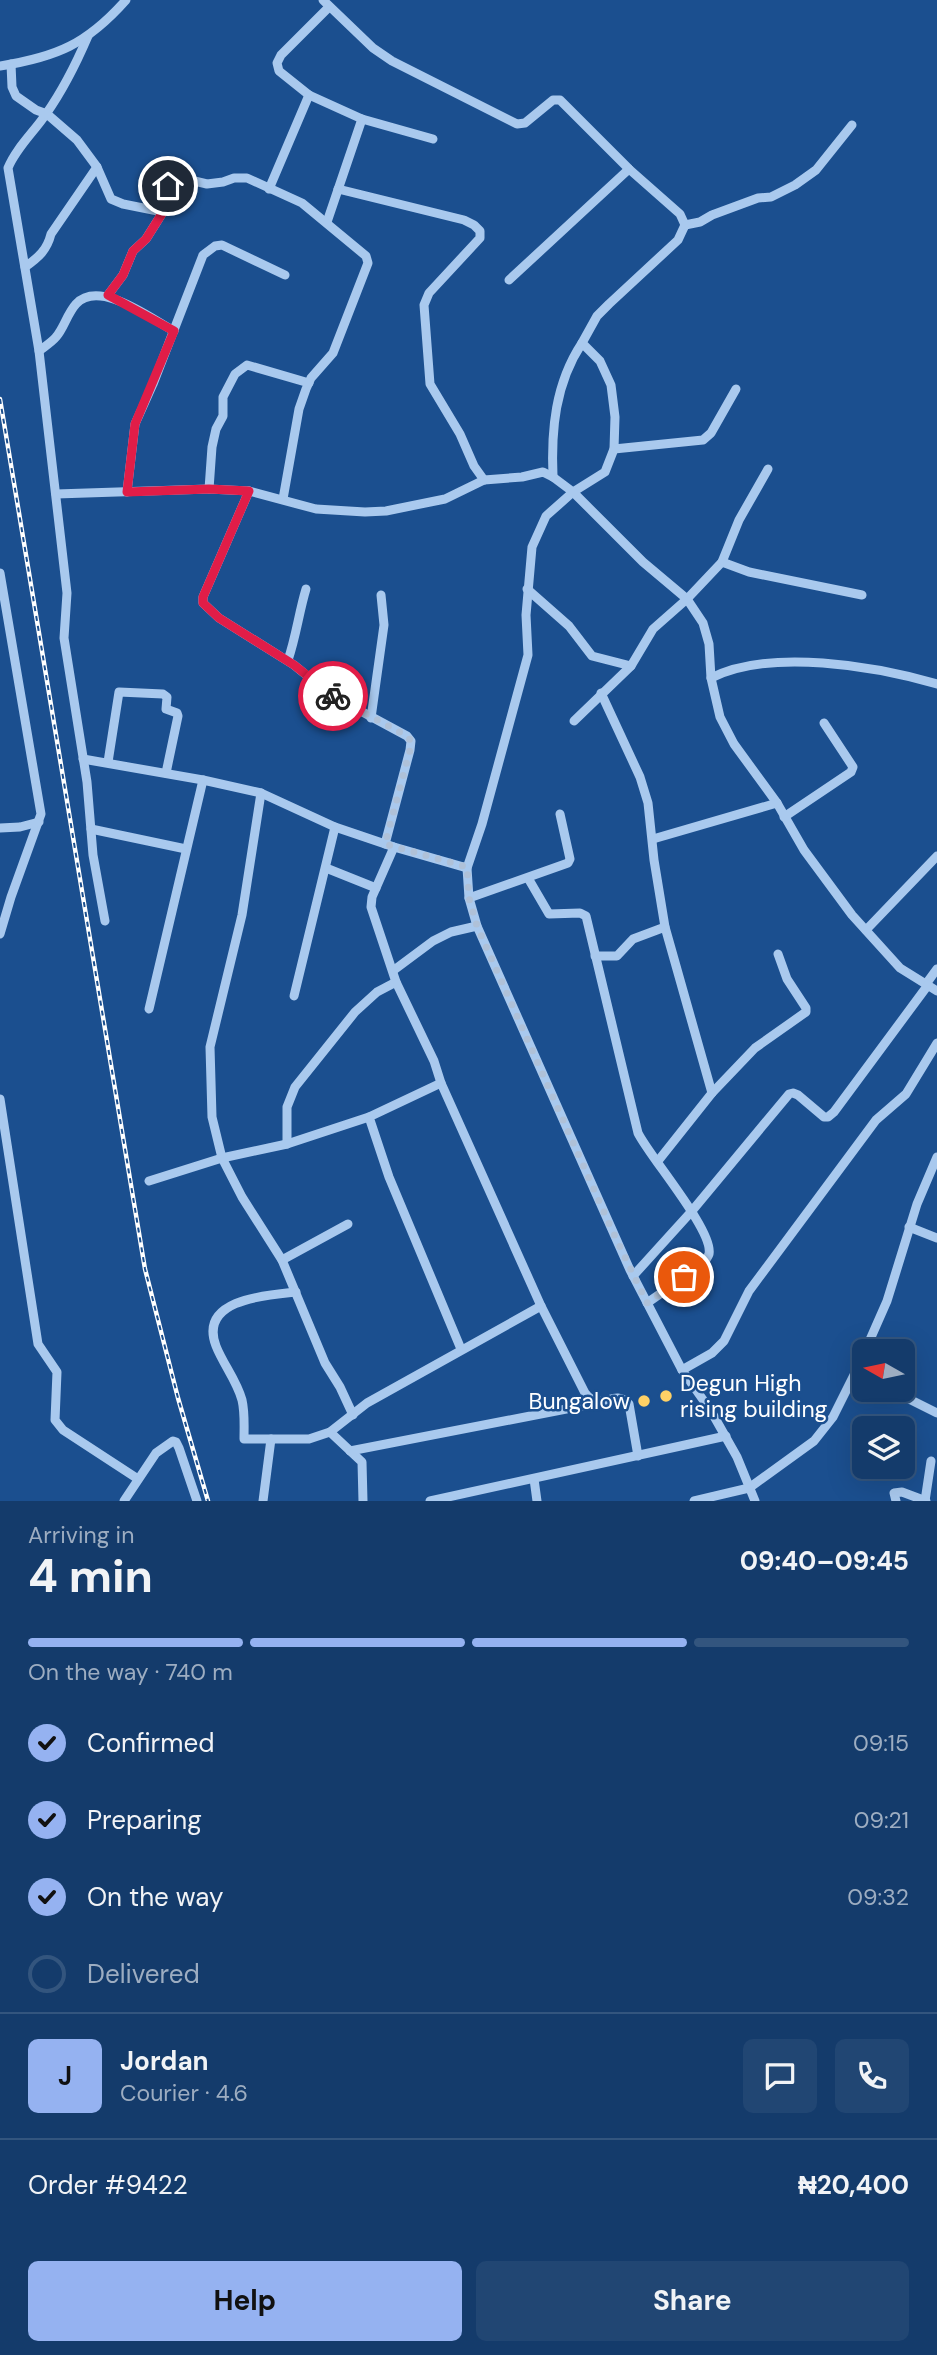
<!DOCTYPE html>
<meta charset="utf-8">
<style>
body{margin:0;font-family:"DM Sans",sans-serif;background:#214673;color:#f1f3f6;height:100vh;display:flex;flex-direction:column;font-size:26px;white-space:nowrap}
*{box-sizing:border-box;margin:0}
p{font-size:23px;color:#9dadc1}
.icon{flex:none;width:38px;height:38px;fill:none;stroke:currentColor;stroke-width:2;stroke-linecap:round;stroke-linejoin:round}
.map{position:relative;height:1501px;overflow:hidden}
.drawer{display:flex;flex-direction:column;background:#143b6b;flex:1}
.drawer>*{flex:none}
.needle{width:46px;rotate:279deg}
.controls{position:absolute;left:852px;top:1339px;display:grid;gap:14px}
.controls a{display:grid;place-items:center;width:63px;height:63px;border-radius:10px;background:#143b6b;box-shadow:0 7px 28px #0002,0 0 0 2px #33557e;font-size:35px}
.pin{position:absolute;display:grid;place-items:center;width:60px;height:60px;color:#fff;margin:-30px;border:4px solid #fff;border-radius:50%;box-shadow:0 2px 7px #0007}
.courier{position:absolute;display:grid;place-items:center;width:70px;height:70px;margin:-35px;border:5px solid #e11d48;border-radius:50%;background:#fff;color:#222;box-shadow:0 2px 9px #0007}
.headline em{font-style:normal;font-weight:700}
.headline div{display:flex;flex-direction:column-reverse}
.headline{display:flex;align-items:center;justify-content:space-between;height:119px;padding:0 28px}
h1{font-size:46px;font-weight:700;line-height:52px}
.bar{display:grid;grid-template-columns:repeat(4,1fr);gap:10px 7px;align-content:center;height:84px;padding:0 28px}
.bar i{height:9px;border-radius:5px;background:#33557e}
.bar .on{background:#95b2f1}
.bar p{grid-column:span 4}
.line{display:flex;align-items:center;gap:18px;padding:0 28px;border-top:2px solid #33557e}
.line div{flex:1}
.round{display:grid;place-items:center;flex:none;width:74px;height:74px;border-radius:10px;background:#214673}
ol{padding:0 28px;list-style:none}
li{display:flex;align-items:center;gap:21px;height:77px}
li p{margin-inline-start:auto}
li .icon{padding:7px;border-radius:50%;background:#95b2f1;color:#111;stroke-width:4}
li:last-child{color:#9dadc1}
li i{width:38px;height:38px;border:4px solid #33557e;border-radius:50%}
.action{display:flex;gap:14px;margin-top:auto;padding:14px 28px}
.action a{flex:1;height:80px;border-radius:10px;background:#95b2f1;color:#111;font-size:28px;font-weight:700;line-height:80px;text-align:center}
.action a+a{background:#214673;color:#f1f3f6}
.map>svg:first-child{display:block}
</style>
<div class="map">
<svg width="937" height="1501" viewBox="0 0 937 1501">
<rect width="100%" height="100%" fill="#1b4f8f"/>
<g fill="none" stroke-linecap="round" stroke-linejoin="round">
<g stroke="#a9c9ee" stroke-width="9">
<path d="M323,0L373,48L392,61L517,124L525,123L553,100H560L629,169L680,214L685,225L678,240L609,304L597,316L582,343L600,361L611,385L615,417L614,449L605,472L573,492L546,516L532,547L526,615L528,655L482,824L467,868L469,898L477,926L630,1270L682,1370L711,1411L737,1457L755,1501"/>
<path d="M329,7L281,55L277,63L279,71L309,95L362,119L433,139"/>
<path d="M88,36C76,64 63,90 46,114C34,132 16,148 8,168L39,351L67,593L64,638L87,782L93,855L105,921"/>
<path d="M11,64L12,87L16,96L36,110L47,114L77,140L97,167L111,199L123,204L163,212"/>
<path d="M0,66C57,57 87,44 126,0"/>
<path d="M269,189L309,95"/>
<path d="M338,189L464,220L474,225L480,231V238L429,293L424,305L430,384L460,434L474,466L484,480"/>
<path d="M327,222L362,119"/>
<path d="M685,225L700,222L712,215L758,198L771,197L795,185L816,170L852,125"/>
<path d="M25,267C39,257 47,250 51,234L97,167"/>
<path d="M509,280L629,169"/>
<path d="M108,295L123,275L133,251L146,239L163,212L168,186L173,181L186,179L207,184L223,182L234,178H247L302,203L366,256L368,263L333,353L311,378L306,389L299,409L283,499"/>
<path d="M39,351C44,347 52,342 56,337C64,328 67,314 76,304C99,279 150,318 174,331"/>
<path d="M614,449L703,440L711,433L736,389"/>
<path d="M553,477C551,430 555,384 582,343"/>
<path d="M209,489L212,447L216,429L223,416V397L235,374L247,365L309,383"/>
<path d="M249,491L203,597V603L219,618L294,665L331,695L407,736L411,741L410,750L385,844"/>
<path d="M127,492L135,424L153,384L203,255L215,246L222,245L285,275"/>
<path d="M56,494L209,489L249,491L316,509L365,512L386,511L445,499L484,480L522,477L543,472L553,477L573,492L643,562L687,599L703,623L709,644L711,678L720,717L734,744L777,803L804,850L852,915L900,968L937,991"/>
<path d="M722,562L749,572L862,595"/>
<path d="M0,573L41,814L11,897L0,934"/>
<path d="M527,589L569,626L592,656L631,666"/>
<path d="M288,660C296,637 299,612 306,589"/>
<path d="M711,678C770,648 875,666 937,684"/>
<path d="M601,693L640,777L648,803L654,860L665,927L712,1093"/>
<path d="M371,718L384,625L381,595"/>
<path d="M574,721L631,666L653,629L687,599L722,562L739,520L768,469"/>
<path d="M83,759L203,780L261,793L335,827L394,847L467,868"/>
<path d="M108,762L119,692L163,694L167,697L166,709L177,713L178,716L166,773"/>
<path d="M261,793L242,915L210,1047L212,1117L222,1158L242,1197L282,1260L325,1363L340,1387L353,1415"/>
<path d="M784,817L851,772L853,767L824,723"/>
<path d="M0,828L20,827L39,822"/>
<path d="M91,829L186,849"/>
<path d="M653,839L777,803"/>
<path d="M394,847L372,897L371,907L396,982L434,1061L441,1083L541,1306L585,1393C601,1414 613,1387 629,1404L638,1456"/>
<path d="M326,868L376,888"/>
<path d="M528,878L549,914L580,913L586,916L638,1133C649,1156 714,1231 709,1254C708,1257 705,1261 703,1264L647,1303"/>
<path d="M469,898L568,863L570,859L560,814"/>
<path d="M866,930L937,856"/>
<path d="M595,956H617L633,939L665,927"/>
<path d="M394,970L433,941L451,932L477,926"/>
<path d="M926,984L937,969"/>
<path d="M294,996L335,827"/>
<path d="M149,1009L203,780"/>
<path d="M441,1083L369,1117L389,1177L461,1349"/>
<path d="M0,1099L38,1344L57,1372L55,1420L63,1430L138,1479"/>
<path d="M287,1144V1107L295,1087L355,1012L377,992L396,982"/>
<path d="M658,1161L712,1093L755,1048L806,1012V1008L787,979L778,954"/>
<path d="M149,1181L222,1158L287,1144L369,1117"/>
<path d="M909,1227L937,1238"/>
<path d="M282,1260L348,1224"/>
<path d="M633,1276L691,1212L789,1094L793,1093L798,1095L824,1117H828L834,1112L928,985"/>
<path d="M296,1292C267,1295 198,1299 216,1346C223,1364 237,1381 242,1400C245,1413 244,1426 244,1439H309L330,1432L367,1403L541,1306"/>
<path d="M865,1351L887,1301L917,1204L937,1157"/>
<path d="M864,1352L857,1369L864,1374"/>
<path d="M682,1370L712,1353L724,1341L749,1291L876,1120L906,1094L937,1043"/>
<path d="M891,1390L937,1413"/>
<path d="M330,1432L362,1462L363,1501"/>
<path d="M350,1451L597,1403"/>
<path d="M534,1479L537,1501"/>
<path d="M124,1501L156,1453L173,1441L176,1442L179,1448L197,1501"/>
<path d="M263,1501L271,1439"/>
<path d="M430,1501L726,1436"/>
<path d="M694,1501L749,1488L814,1441L833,1417L857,1369"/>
<path d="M896,1501L894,1493L902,1492L926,1501"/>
<path d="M925,1501L931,1461"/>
</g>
<g stroke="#fff" stroke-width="4.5">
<path id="rail" d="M0,399L145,1269L178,1398L208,1501"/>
</g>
<use href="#rail" stroke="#1b4f8f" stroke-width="2" stroke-dasharray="5" stroke-linecap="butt"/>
</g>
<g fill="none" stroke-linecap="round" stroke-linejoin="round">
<path stroke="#afc1d8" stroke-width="7" stroke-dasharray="0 12.6" d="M333,696L407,736L411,741L410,750L385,844L467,867L469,898L477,926L611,1228L647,1303L684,1277"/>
<path stroke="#e11d48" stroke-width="9" d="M168,186L163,212L146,239L133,251L123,275L108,295L174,331L135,424L127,492L209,489L249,491L203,597V603L219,618L294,665L333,696"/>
</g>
<g fill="#ffd166" stroke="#1b4f8f" stroke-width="2.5">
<circle cx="666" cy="1396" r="7"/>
<circle cx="644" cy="1401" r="7"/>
</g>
<g text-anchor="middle" stroke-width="5" stroke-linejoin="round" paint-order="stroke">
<g font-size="23" fill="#fff" stroke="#1b4f8f" text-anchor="start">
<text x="680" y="1391">Degun High<tspan x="680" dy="26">rising building</tspan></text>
<text x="630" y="1409" text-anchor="end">Bungalow</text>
</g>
</g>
</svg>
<div class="controls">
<a><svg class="needle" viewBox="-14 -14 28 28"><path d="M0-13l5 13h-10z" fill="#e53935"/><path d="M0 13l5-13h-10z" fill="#9dadc1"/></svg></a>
<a><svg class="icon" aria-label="layers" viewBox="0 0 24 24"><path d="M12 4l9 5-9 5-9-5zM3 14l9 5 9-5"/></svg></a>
</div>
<div class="pin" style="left:684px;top:1277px;background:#ea580c"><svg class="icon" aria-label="bag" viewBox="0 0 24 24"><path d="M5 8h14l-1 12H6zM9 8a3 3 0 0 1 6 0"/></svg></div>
<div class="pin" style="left:168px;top:186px;background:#1f2937"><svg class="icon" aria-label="home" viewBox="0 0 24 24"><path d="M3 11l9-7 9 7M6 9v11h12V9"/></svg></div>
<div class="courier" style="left:333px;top:696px"><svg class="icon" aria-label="bike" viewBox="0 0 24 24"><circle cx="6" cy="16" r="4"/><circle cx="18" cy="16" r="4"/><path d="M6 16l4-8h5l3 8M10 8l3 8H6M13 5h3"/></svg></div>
</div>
<section class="drawer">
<div class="headline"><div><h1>4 min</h1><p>Arriving in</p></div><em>09:40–09:45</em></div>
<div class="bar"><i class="on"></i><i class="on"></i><i class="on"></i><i></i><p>On the way · 740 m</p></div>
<ol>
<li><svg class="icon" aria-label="check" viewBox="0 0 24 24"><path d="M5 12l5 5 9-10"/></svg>Confirmed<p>09:15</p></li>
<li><svg class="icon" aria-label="check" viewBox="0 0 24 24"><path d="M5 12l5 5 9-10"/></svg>Preparing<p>09:21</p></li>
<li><svg class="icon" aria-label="check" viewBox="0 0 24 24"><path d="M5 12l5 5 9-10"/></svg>On the way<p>09:32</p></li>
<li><i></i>Delivered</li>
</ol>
<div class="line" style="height:126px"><b class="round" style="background:#95b2f1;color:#111">J</b><div><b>Jordan</b><p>Courier · 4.6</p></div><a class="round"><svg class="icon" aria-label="chat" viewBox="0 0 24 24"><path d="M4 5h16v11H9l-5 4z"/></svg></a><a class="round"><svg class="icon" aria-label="phone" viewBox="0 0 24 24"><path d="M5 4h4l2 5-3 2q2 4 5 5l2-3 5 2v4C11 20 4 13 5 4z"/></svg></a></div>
<div class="line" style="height:91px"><div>Order #9422</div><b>₦20,400</b></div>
<div class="action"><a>Help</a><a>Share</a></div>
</section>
